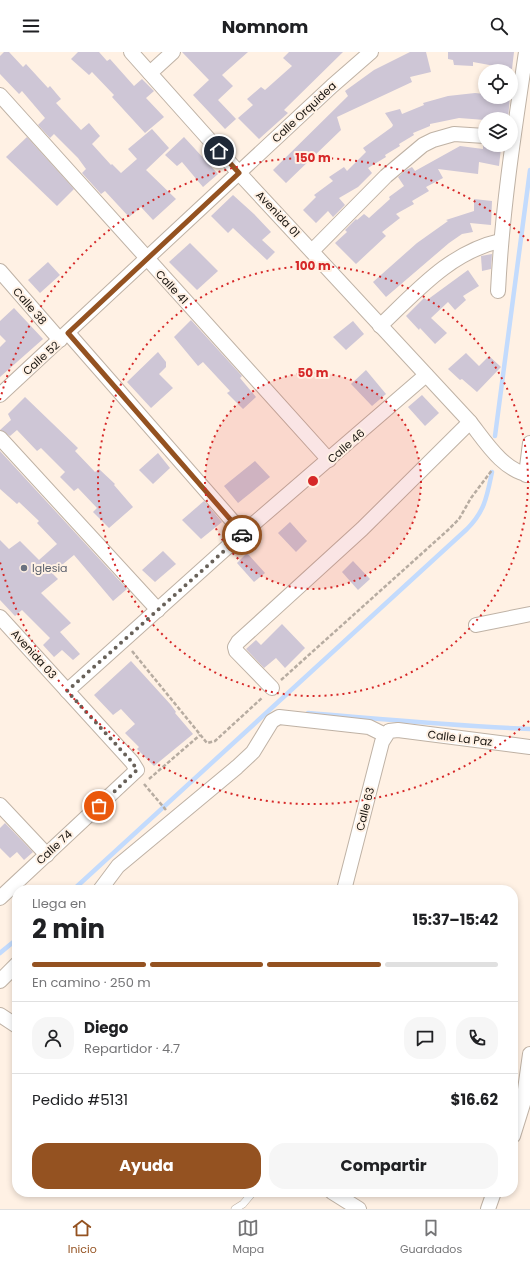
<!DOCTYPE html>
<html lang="es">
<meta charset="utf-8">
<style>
body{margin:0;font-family:Poppins,sans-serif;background:#f6f6f6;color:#202124;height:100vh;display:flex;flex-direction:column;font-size:15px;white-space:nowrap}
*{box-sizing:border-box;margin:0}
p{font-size:13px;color:#757577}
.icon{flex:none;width:22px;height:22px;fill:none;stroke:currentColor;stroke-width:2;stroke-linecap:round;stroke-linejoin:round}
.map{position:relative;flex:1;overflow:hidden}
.panel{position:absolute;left:12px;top:833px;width:506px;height:312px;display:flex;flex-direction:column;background:#fff;border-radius:16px;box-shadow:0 2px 6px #0003}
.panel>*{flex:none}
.tools{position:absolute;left:478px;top:12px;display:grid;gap:8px}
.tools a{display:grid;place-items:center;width:40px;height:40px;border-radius:50%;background:#fff;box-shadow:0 2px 6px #0003;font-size:20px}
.pin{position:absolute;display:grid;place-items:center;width:34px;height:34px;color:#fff;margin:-17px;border:2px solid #fff;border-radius:50%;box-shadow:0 1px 4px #0007}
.courier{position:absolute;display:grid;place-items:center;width:40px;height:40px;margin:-20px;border:3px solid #945221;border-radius:50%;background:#fff;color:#222;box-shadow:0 1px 5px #0007}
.overview em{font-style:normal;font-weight:700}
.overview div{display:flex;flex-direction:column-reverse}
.overview{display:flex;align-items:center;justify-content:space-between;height:68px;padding:0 20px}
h1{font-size:26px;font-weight:700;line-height:30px}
.bar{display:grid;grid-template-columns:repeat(4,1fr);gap:6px 4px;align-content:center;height:48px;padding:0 20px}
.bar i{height:5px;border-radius:3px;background:#e0e0e0}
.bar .on{background:#945221}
.bar p{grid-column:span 4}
.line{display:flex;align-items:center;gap:10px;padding:0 20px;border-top:1px solid #e0e0e0}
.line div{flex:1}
.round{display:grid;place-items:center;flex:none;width:42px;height:42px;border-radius:16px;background:#f6f6f6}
.cta{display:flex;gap:8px;margin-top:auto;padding:8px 20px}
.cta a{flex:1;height:46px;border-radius:16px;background:#945221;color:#fff;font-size:16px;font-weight:700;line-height:46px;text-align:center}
.cta a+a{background:#f6f6f6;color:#202124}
header{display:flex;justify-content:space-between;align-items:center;height:52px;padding:0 20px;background:#fff;font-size:18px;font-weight:700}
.tab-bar{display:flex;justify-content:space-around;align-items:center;height:56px;border-top:1px solid #e0e0e0;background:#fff;font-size:11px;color:#757577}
.tab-bar a{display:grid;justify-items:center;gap:2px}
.tab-bar .on{color:#945221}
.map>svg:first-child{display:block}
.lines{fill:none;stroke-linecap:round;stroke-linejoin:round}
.stream{stroke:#c3dbfd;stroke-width:4.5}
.building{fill:#cec6d6}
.lane-casing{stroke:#bfb2a5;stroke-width:8}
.street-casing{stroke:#bfb2a5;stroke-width:16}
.path{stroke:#b7aca1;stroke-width:2.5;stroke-dasharray:4 2;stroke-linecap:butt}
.lane{stroke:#fff;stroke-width:7}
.street{stroke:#fff;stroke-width:14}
.done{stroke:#686159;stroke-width:4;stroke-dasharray:0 7.2}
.route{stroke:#945221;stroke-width:5}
.ring{fill:none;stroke:#d62828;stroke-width:2;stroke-dasharray:2 4}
.worship-dot{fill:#6b7280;stroke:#fff1e4;stroke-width:1.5}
.labels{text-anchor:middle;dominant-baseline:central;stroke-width:4;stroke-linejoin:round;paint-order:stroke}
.street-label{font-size:11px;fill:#17130e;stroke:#fff1e4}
.worship-label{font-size:11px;fill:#5b616d;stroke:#fff1e4;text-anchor:start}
.centre{fill:#d62828;stroke:#fff1e4;stroke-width:2}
.ring-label{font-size:12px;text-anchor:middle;font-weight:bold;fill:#d62828;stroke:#fff1e4;stroke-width:4;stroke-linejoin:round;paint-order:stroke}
</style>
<header><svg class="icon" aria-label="menu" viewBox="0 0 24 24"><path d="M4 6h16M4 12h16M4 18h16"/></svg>Nomnom<svg class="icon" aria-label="search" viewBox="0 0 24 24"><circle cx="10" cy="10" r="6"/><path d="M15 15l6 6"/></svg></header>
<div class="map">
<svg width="530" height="1157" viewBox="0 0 530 1157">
<rect width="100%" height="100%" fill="#fff1e4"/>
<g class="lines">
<!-- stream -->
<g class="stream">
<path d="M495 384 530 118"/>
<path d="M308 661C382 667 456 674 530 677"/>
<path d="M73 838 467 477C485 459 487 444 492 420"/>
<path d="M0 901 17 887"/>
</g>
</g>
<!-- building -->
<g class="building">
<path d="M4 0H9L23 15 26 12 48 36 50 34 61 47 56 51 81 78 89 71 100 84 92 92 111 113 112 112 121 121 137 107 128 97 152 77 169 96 146 118 176 147 153 168 141 155 129 165 105 139 101 142 82 121 86 117 78 106 54 82 50 86 38 73 45 66 22 39 19 42 0 22V4Z"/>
<path d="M78 0H99L107 9 110 7 134 34 142 27 154 39 146 46 164 65 145 81 112 45 114 43 92 20 89 23 71 7Z"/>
<path d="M182 0H248L222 23 233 34 218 48 236 67 225 77 193 43 209 28Z"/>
<path d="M289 0H343L284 58 288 61 259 87 238 66 253 53 247 47 261 35 265 38 292 14 283 6Z"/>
<path d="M410 0H426L431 20 410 25 412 30 337 65 341 78 286 131 273 118 348 44 345 39 374 18Z"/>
<path d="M448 0H514L512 17 473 10V14L454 13 453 8 448 7Z"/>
<path d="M475 41 485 42V45H510L508 66 489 65 488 67 485 68 459 66 430 72V74L413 81 414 83 399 92 400 94 385 103 386 105 368 116 372 121 358 135 339 146 345 153 333 165 328 159 316 171 303 158 316 145 314 143 333 129 329 125 344 115 347 119 366 100 363 96 392 75 393 73 385 61 400 57 402 62 424 53 423 51 448 44Z"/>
<path d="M27 85 74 137 57 154 6 105Z"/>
<path d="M184 85 218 122 203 135 182 110 177 114 165 103Z"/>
<path d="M483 93 501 96 499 114 479 110 478 122 438 117 443 126 426 135 429 139 412 149 414 152 396 162 400 166 382 180 386 184 356 212 335 191 347 180 345 178 356 167 357 168 364 162 369 166 390 147 389 145 404 134 398 125 406 118 412 115 415 119 460 94 483 97Z"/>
<path d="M233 143 254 162 271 180 262 188 275 200 267 208 233 176 228 181 211 164Z"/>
<path d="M474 147 492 149 491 173 470 171 473 180 462 182 449 191 386 245 373 230 417 191 448 169 446 168 474 159Z"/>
<path d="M190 191 218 219 197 238 169 210Z"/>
<path d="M492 202 491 217 482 219 481 204Z"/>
<path d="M48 210 60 223 40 241 28 228Z"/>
<path d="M468 218 479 234 463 244 466 248 455 258 448 250 431 266 447 281 435 292 420 276 419 278 406 264 424 246 427 248Z"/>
<path d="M14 256 43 287 0 325V295L6 289 0 283V269Z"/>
<path d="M191 268 242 324 240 326 256 345 243 357 227 341 230 339 203 310 198 314 174 285Z"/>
<path d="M353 269 364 282 346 298 333 285Z"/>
<path d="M158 300 166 310V315L159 322 173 336 151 356 127 330Z"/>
<path d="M466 301 479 314 489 304 501 315 477 340 462 327 460 328 448 317Z"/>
<path d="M366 318 386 342 372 354 351 332Z"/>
<path d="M422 343 439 361 425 374 408 355Z"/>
<path d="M25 345 78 396 75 399 95 420 99 417 115 432 114 433 133 455 109 476 93 460 97 456 78 436 74 439 60 425 65 420 41 396 37 399 17 378 10 384 0 378 11 368 8 362Z"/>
<path d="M0 399 127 537 113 549 74 503 52 521 58 527 41 541 71 571 60 580 80 602 73 608 62 598 54 605 43 593 50 586 22 558 15 564 0 548V488L9 497 20 489 39 508 57 492 37 471 39 469 19 450 17 452 0 437Z"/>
<path d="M158 401 170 416 153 432 139 418Z"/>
<path d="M255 409 270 425 238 451 224 434Z"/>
<path d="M204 449 222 470 201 487 182 468Z"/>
<path d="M290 470 307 489 296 500 278 481Z"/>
<path d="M163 499 176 512 155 530 142 518Z"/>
<path d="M247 501 265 521 254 530 237 511Z"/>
<path d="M353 509 370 527 358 538 342 520Z"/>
<path d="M282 572 305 596 285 616 276 606 264 616 246 597 256 588 261 593Z"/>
<path d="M131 609 171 653 176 660 175 661 193 682 154 714 137 697 139 695 125 681 135 672 121 657 113 663 94 643Z"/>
<path d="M5 771 33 800 24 808 17 800 10 806 0 796V776Z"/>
</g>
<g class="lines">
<!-- lane casing -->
<g class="lane-casing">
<path id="lane" d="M235 1157 243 1152 253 1140"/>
</g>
<!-- street casing -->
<g class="street-casing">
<g id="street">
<path d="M131 0 239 121 470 370C485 389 503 419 530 423"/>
<path d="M150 21 173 0"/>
<path d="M0 43 329 408"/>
<path d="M312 199 386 124 423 93 433 88 454 82 485 84"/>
<path d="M0 219 60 288"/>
<path d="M498 239C502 158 514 80 526 0"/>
<path d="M380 274C416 240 450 200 500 189"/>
<path d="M68 281 243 481"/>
<path d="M0 343 332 34 371 0"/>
<path d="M0 386 158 558"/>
<path d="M526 423 530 391"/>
<path d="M0 565 132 710 137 718 0 846"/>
<path d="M476 573 530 562"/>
<path d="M272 636 236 599 235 595 238 590 362 477 470 370"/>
<path d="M67 639 243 481 426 323"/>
<path d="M0 753 47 803"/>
<path d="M100 838 118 814 237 715 253 700 272 669 279 665 369 675 385 683"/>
<path d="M344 838 382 690 389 679 398 678 530 695"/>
<path d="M0 929 17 912"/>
<path d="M0 963 17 974"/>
<path d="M513 1084 523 1052 530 1002"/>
<path d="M332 1140 359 1157"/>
<path d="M488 1157 494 1140"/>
</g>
</g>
<!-- path -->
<g class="path">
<path d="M132 599 207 691 215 689 263 645"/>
<path d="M281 628 448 478 459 467 471 446 492 418"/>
<path d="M149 727 200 683"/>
<path d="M144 732 166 758"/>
</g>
<!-- lane -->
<use href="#lane" class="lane"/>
<!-- street -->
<use href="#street" class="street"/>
</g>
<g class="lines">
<!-- done -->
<path class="done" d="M99 754 137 718 132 710 67 639 242 483"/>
<!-- route -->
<path class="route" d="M219 99 239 121 68 281 243 482 242 483"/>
</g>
<!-- distance rings -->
<circle cx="313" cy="429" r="108" fill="#d62828" fill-opacity=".12"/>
<g class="ring">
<circle cx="313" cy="429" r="108"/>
<circle cx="313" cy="429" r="215"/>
<path d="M529 669A323 323 0 0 1 0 510M0 348A323 323 0 0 1 529 189"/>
</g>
<!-- markers -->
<circle class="worship-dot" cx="24" cy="516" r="4"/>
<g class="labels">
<!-- street labels -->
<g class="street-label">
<text transform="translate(304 60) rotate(-43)">Calle Orquidea</text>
<text transform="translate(278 162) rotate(47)">Avenida 01</text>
<text transform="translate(172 235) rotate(47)">Calle 41</text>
<text transform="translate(30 254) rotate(49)">Calle 38</text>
<text transform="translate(41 306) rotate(-42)">Calle 52</text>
<text transform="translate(346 394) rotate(-41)">Calle 46</text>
<text transform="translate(34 602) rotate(48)">Avenida 03</text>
<text transform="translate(460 686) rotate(7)">Calle La Paz</text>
<text transform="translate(365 757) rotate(-76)">Calle 63</text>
<text transform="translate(54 795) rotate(-43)">Calle 74</text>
</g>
<!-- worship labels -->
<g class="worship-label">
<text x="32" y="516">Iglesia</text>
</g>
</g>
<circle cx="313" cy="429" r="6" class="centre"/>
<g class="ring-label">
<text x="313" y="110">150 m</text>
<text x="313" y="218">100 m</text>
<text x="313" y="325">50 m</text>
</g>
</svg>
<div class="tools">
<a><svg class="icon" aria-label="locate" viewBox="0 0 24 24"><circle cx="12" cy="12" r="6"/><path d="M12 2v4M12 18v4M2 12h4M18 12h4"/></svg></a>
<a><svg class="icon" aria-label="layers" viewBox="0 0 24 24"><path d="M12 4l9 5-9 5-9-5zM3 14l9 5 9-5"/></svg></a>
</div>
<div class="pin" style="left:99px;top:754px;background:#ea580c"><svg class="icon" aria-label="bag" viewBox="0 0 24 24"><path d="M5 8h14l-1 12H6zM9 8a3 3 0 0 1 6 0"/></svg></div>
<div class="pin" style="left:219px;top:99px;background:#1f2937"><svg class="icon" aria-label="home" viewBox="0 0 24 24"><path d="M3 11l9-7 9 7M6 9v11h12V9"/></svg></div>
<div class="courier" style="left:242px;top:483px"><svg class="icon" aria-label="car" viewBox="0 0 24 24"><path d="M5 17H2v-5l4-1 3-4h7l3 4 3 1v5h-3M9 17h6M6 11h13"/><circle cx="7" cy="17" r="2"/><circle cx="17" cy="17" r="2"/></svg></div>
<section class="panel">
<div class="overview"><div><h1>2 min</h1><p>Llega en</p></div><em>15:37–15:42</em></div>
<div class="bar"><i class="on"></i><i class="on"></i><i class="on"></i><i></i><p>En camino · 250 m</p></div>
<div class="line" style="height:72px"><a class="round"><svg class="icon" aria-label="person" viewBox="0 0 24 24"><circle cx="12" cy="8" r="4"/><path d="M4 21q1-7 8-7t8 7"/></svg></a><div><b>Diego</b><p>Repartidor · 4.7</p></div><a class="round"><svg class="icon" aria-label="chat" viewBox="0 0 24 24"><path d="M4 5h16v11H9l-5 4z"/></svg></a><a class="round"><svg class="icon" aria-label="phone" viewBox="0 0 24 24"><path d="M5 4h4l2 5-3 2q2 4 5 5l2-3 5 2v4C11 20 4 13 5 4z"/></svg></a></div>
<div class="line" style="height:52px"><div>Pedido #5131</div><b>$16.62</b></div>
<div class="cta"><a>Ayuda</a><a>Compartir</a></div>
</section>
</div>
<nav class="tab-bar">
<a class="on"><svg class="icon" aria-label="home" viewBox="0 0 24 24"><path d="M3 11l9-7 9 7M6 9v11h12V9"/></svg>Inicio</a>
<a><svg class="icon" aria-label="map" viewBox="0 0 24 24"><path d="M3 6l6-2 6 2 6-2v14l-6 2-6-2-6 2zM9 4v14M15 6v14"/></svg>Mapa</a>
<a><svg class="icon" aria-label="saved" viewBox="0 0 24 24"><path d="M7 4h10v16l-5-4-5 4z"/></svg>Guardados</a>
</nav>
